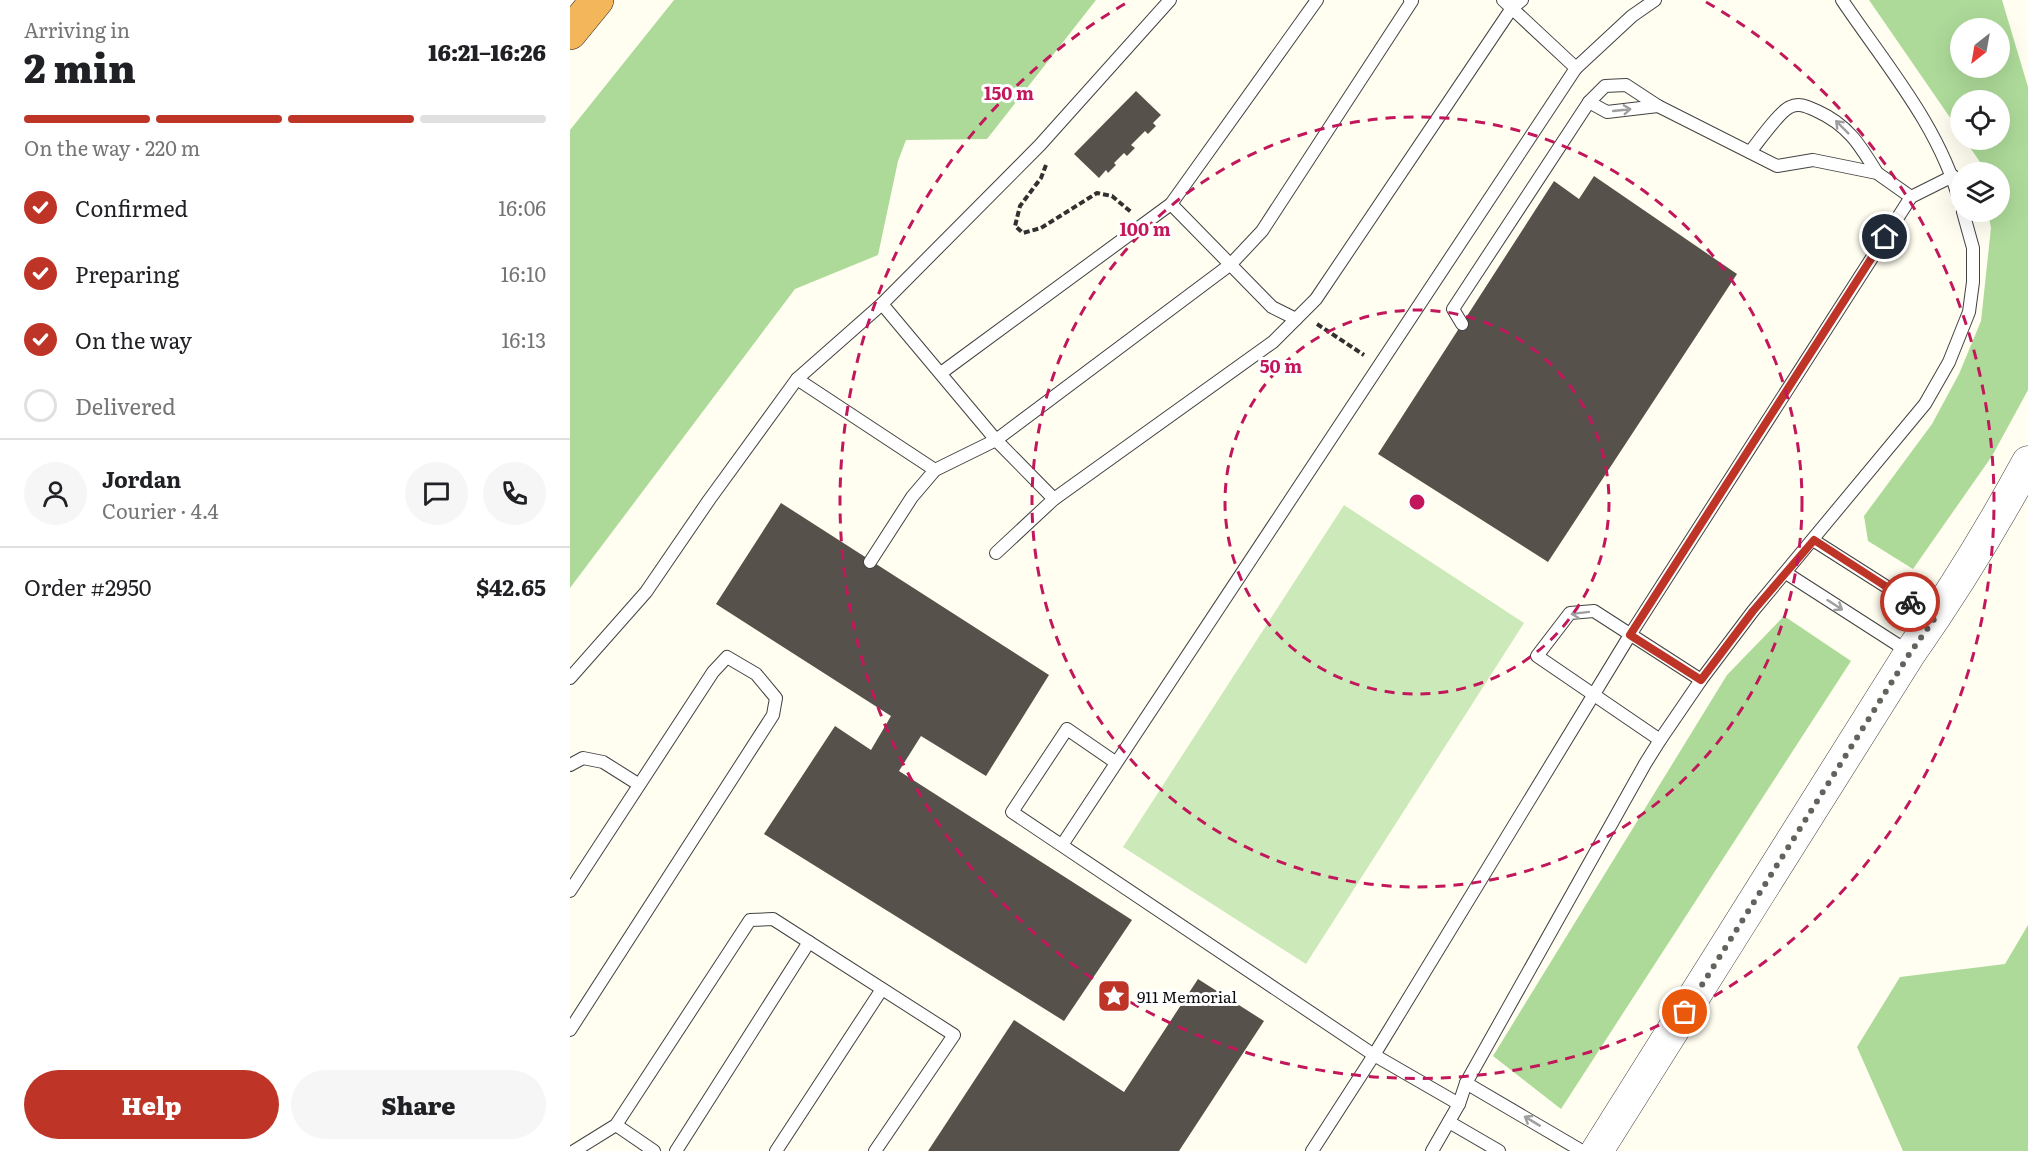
<!DOCTYPE html>
<meta charset="utf-8">
<style>
body{margin:0;font-family:Literata,serif;background:#f6f6f6;color:#202124;height:100vh;display:flex;flex-direction:column;font-size:22px;white-space:nowrap}
*{box-sizing:border-box;margin:0}
p{font-size:20px;color:#757577}
.icon{flex:none;width:33px;height:33px;fill:none;stroke:currentColor;stroke-width:2;stroke-linecap:round;stroke-linejoin:round}
.map{position:relative;flex:1;overflow:hidden}
.details{display:flex;flex-direction:column;background:#fff;width:570px}
.details>*{flex:none}
.needle{width:39px;rotate:211deg}
.buttons{position:absolute;left:1380px;top:18px;display:grid;gap:12px}
.buttons a{display:grid;place-items:center;width:60px;height:60px;border-radius:50%;background:#fff;box-shadow:0 6px 24px #0002;font-size:30px}
.pin{position:absolute;display:grid;place-items:center;width:51px;height:51px;color:#fff;margin:-26px;border:3px solid #fff;border-radius:50%;box-shadow:0 2px 6px #0007}
.courier{position:absolute;display:grid;place-items:center;width:60px;height:60px;margin:-30px;border:4px solid #be3527;border-radius:50%;background:#fff;color:#222;box-shadow:0 2px 8px #0007}
.head em{font-style:normal;font-weight:800}
.head div{display:flex;flex-direction:column-reverse}
.head{display:flex;align-items:center;justify-content:space-between;height:102px;padding:0 24px}
h1{font-size:39px;font-weight:800;line-height:45px}
.bar{display:grid;grid-template-columns:repeat(4,1fr);gap:9px 6px;align-content:center;height:72px;padding:0 24px}
.bar i{height:8px;border-radius:4px;background:#e0e0e0}
.bar .active{background:#be3527}
.bar p{grid-column:span 4}
.line{display:flex;align-items:center;gap:15px;padding:0 24px;border-top:2px solid #e0e0e0}
.line div{flex:1}
.round{display:grid;place-items:center;flex:none;width:63px;height:63px;border-radius:32px;background:#f6f6f6}
ol{padding:0 24px;list-style:none}
li{display:flex;align-items:center;gap:18px;height:66px}
li p{margin-inline-start:auto}
li .icon{padding:6px;border-radius:50%;background:#be3527;color:#fff;stroke-width:4}
li:last-child{color:#757577}
li i{width:33px;height:33px;border:3px solid #e0e0e0;border-radius:50%}
.action{display:flex;gap:12px;margin-top:auto;padding:12px 24px}
.action a{flex:1;height:69px;border-radius:36px;background:#be3527;color:#fff;font-size:24px;font-weight:800;line-height:69px;text-align:center}
.action a+a{background:#f6f6f6;color:#202124}
main{display:flex;flex:1;min-height:0}
.map>svg:first-child{display:block}
.green{fill:#cce9ba}
.forest{fill:#adda99;fill-rule:evenodd}
.building{fill:#57514b}
.lines{fill:none;stroke-linecap:round;stroke-linejoin:round}
.service-casing{stroke:#424242;stroke-width:14}
.tertiary-casing{stroke:#424242;stroke-width:33}
.motorway-casing{stroke:#202020;stroke-width:34}
.path{stroke:#313131;stroke-width:4;stroke-dasharray:6 3;stroke-linecap:butt}
.service{stroke:#fff;stroke-width:12}
.tertiary{stroke:#fff;stroke-width:32}
.motorway{stroke:#f3b65a;stroke-width:33}
.oneway{stroke:#9f9f9f}
.done{stroke:#63635e;stroke-width:6;stroke-dasharray:0 10.8}
.route{stroke:#be3527;stroke-width:8}
.ring{fill:none;stroke:#c2185b;stroke-width:3;stroke-dasharray:10 8}
.labels{text-anchor:middle;dominant-baseline:central;stroke-width:6;stroke-linejoin:round;paint-order:stroke}
.poi-label{font-size:16px;fill:#0f0f0f;stroke:#fff;text-anchor:start}
.centre{fill:#c2185b;stroke:#fff;stroke-width:3}
.ring-label{font-size:18px;text-anchor:middle;font-weight:bold;fill:#c2185b;stroke:#fff;stroke-width:6;stroke-linejoin:round;paint-order:stroke}
</style>
<main>
<section class="details">
<div class="head"><div><h1>2 min</h1><p>Arriving in</p></div><em>16:21–16:26</em></div>
<div class="bar"><i class="active"></i><i class="active"></i><i class="active"></i><i></i><p>On the way · 220 m</p></div>
<ol>
<li><svg class="icon" aria-label="check" viewBox="0 0 24 24"><path d="M5 12l5 5 9-10"/></svg>Confirmed<p>16:06</p></li>
<li><svg class="icon" aria-label="check" viewBox="0 0 24 24"><path d="M5 12l5 5 9-10"/></svg>Preparing<p>16:10</p></li>
<li><svg class="icon" aria-label="check" viewBox="0 0 24 24"><path d="M5 12l5 5 9-10"/></svg>On the way<p>16:13</p></li>
<li><i></i>Delivered</li>
</ol>
<div class="line" style="height:108px"><a class="round"><svg class="icon" aria-label="person" viewBox="0 0 24 24"><circle cx="12" cy="8" r="4"/><path d="M4 21q1-7 8-7t8 7"/></svg></a><div><b>Jordan</b><p>Courier · 4.4</p></div><a class="round"><svg class="icon" aria-label="chat" viewBox="0 0 24 24"><path d="M4 5h16v11H9l-5 4z"/></svg></a><a class="round"><svg class="icon" aria-label="phone" viewBox="0 0 24 24"><path d="M5 4h4l2 5-3 2q2 4 5 5l2-3 5 2v4C11 20 4 13 5 4z"/></svg></a></div>
<div class="line" style="height:78px"><div>Order #2950</div><b>$42.65</b></div>
<div class="action"><a>Help</a><a>Share</a></div>
</section>
<div class="map">
<svg width="1458" height="1151" viewBox="0 0 1458 1151">
<rect width="100%" height="100%" fill="#fffef0"/>
<!-- green -->
<path class="green" d="M774 505 954 623 736 964 553 847Z"/>
<!-- forest -->
<g class="forest">
<path d="M104 0H526L417 139 336 140 328 161 308 255 225 289 0 588V130Z"/>
<path d="M1299 0H1432L1458 87V390L1422 456 1343 569 1298 541 1294 516 1362 424 1389 374 1411 321 1421 228 1418 212H1430V172H1412L1410 162 1395 140H1430V100H1390V132ZM1430 28V68H1390V28Z"/>
<path d="M1214 616 1281 661 991 1109 923 1056 1157 675Z"/>
<path d="M1458 925V1151H1333L1287 1047 1330 977 1435 964Z"/>
</g>
<!-- building -->
<g class="building">
<path d="M566 91 591 115 583 123 586 126 578 134 575 131 561 145 565 148 557 156 554 153 544 163 546 165 538 173 536 170 529 178 504 154Z"/>
<path d="M1024 176 1167 274 978 562 808 454 984 181 1009 199Z"/>
<path d="M211 503 479 675 416 776 351 736 329 771 562 920 494 1021 194 834 265 726 301 750 321 716 146 604Z"/>
<path d="M628 979 694 1021 609 1151H358L444 1020 554 1092Z"/>
</g>
<g class="lines">
<!-- service casing -->
<g class="service-casing">
<g id="service">
<path d="M1272 0C1315 64 1370 127 1390 203"/>
<path d="M1006 68 1062 16 1085 0"/>
<path d="M1019 102 1037 112 1088 106"/>
<path d="M1180 152C1188 142 1210 111 1220 107 1229 102 1238 107 1247 111 1278 125 1290 145 1307 173"/>
<path d="M601 204 702 307 726 319"/>
<path d="M312 304 426 440 484 499"/>
<path d="M892 324 883 309 1019 102 1035 86 1056 85 1088 106 1207 166 1243 160 1307 173 1341 197"/>
<path d="M371 373 601 204 747 0"/>
<path d="M227 379 365 470"/>
<path d="M1243 540 1364 617"/>
<path d="M426 553 484 499 703 342 746 299 942 8 952 0"/>
<path d="M300 562 342 497 365 470 426 440 661 264 692 231 842 1 840 0"/>
<path d="M1216 573 1339 652"/>
<path d="M0 678 76 592 139 500 227 379 312 304 470 145 600 0"/>
<path d="M1090 740 967 656 1000 613 1024 611 1131 680"/>
<path d="M545 762 497 729 442 812 804 1055 889 1104"/>
<path d="M0 765 13 758 33 762 68 784"/>
<path d="M492 845 1006 68 933 0"/>
<path d="M0 891 143 672 157 657 186 674 206 698 203 715 0 1030"/>
<path d="M896 1083 1012 1151"/>
<path d="M879 1122 929 1151"/>
<path d="M46 1125 84 1151"/>
<path d="M4 1151 46 1125 180 920 203 919 384 1035 305 1151"/>
<path d="M106 1151 239 942"/>
<path d="M206 1151 312 989"/>
<path d="M742 1151 804 1055 1060 635 1341 197 1383 176"/>
<path d="M862 1151 889 1104 896 1083 1075 764 1090 740 1131 680 1183 611 1355 404 1379 362 1399 312 1403 282V248L1393 212"/>
</g>
</g>
<!-- tertiary casing -->
<g class="tertiary-casing">
<path id="tertiary" d="M1027 1151 1340 653C1383 592 1422 528 1458 462"/>
</g>
<!-- motorway casing -->
<g class="motorway-casing">
<path id="motorway" d="M0 33 27 0"/>
</g>
<!-- path -->
<g class="path">
<path d="M476 165 471 178 450 206 445 226 453 233 471 228 527 193 542 196 561 212"/>
<path d="M747 324 794 355"/>
</g>
<!-- service -->
<use href="#service" class="service"/>
<!-- tertiary -->
<use href="#tertiary" class="tertiary"/>
<!-- motorway -->
<use href="#motorway" class="motorway"/>
</g>
<!-- one-way arrows -->
<defs><path id="oneway-shaft" d="M-6 0H5M1.5-3L5.5 0L1.5 3" fill="none" stroke-width="1.6" stroke-linecap="round" stroke-linejoin="round" transform="scale(1.5)"/></defs>
<g class="oneway">
<use href="#oneway-shaft" transform="translate(1052 110) rotate(-6)"/>
<use href="#oneway-shaft" transform="translate(1272 127) rotate(-135)"/>
<use href="#oneway-shaft" transform="translate(1265 605) rotate(33)"/>
<use href="#oneway-shaft" transform="translate(1010 613) rotate(173)"/>
<use href="#oneway-shaft" transform="translate(962 1121) rotate(-149)"/>
</g>
<g class="lines">
<!-- done -->
<path class="done" d="M1115 1012 1340 653 1365 618 1340 602"/>
<!-- route -->
<path class="route" d="M1315 237 1060 635 1131 680 1183 611 1244 540 1340 602"/>
</g>
<!-- distance rings -->
<g class="ring">
<circle cx="847" cy="502" r="192"/>
<circle cx="847" cy="502" r="385"/>
<path d="M1136 2A577 577 0 1 1 558 2"/>
</g>
<!-- icons -->
<defs>
<g id="sight-square" transform="scale(1.725)"><rect x="-9" y="-9" width="18" height="18" rx="4" fill="#be3527" stroke="#fff"/><path d="M0-6L1.8-2.2L6-1.7L2.9 1.2L3.7 5.4L0 3.3L-3.7 5.4L-2.9 1.2L-6-1.7L-1.8-2.2Z" fill="#fff"/></g>
</defs>
<g fill-rule="evenodd">
<use href="#sight-square" x="544" y="996"/>
</g>
<g class="labels">
<!-- poi labels -->
<g class="poi-label">
<text x="567" y="996">911 Memorial</text>
</g>
</g>
<circle cx="847" cy="502" r="9" class="centre"/>
<g class="ring-label">
<text x="439" y="100">150 m</text>
<text x="575" y="236">100 m</text>
<text x="711" y="373">50 m</text>
</g>
</svg>
<div class="buttons">
<a><svg class="needle" viewBox="-14 -14 28 28"><path d="M0-13l5 13h-10z" fill="#e53935"/><path d="M0 13l5-13h-10z" fill="#757577"/></svg></a>
<a><svg class="icon" aria-label="locate" viewBox="0 0 24 24"><circle cx="12" cy="12" r="6"/><path d="M12 2v4M12 18v4M2 12h4M18 12h4"/></svg></a>
<a><svg class="icon" aria-label="layers" viewBox="0 0 24 24"><path d="M12 4l9 5-9 5-9-5zM3 14l9 5 9-5"/></svg></a>
</div>
<div class="pin" style="left:1115px;top:1012px;background:#ea580c"><svg class="icon" aria-label="bag" viewBox="0 0 24 24"><path d="M5 8h14l-1 12H6zM9 8a3 3 0 0 1 6 0"/></svg></div>
<div class="pin" style="left:1315px;top:237px;background:#1f2937"><svg class="icon" aria-label="home" viewBox="0 0 24 24"><path d="M3 11l9-7 9 7M6 9v11h12V9"/></svg></div>
<div class="courier" style="left:1340px;top:602px"><svg class="icon" aria-label="bike" viewBox="0 0 24 24"><circle cx="6" cy="16" r="4"/><circle cx="18" cy="16" r="4"/><path d="M6 16l4-8h5l3 8M10 8l3 8H6M13 5h3"/></svg></div>
</div>
</main>
